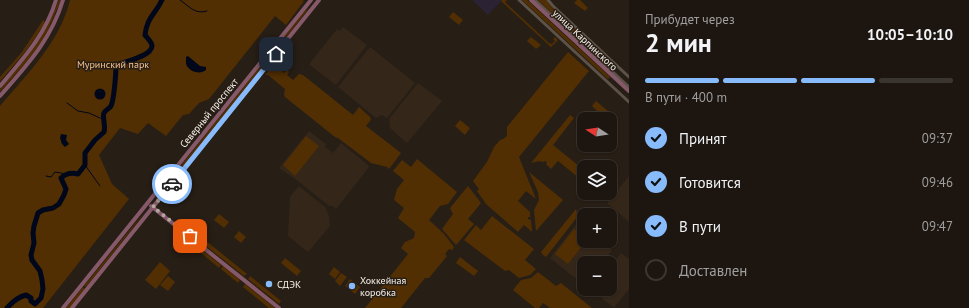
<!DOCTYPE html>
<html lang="ru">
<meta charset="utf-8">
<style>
body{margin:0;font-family:"PT Sans",sans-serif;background:#251f19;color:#f1f3f6;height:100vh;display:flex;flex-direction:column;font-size:15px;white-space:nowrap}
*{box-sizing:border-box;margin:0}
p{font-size:13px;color:#a09f9f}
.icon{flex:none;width:22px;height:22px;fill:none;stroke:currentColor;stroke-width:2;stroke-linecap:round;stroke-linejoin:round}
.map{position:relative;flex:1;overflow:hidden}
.side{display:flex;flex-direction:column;background:#1d1610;width:340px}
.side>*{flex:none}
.needle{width:26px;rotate:282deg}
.controls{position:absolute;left:577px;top:112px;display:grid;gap:8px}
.controls a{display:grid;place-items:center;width:40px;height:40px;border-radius:8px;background:#1d1610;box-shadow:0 1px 3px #0004,0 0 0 1px #3b3530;font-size:20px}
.pin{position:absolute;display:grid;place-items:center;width:34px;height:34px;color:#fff;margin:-17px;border-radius:8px;box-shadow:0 2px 6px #0006}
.courier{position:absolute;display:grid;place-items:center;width:40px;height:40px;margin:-20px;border:3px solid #87bbfc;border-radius:50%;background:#fff;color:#222;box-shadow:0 1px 5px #0007}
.headline em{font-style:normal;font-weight:700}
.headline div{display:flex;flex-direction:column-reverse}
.headline{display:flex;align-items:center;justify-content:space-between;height:68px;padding:0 16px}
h1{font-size:26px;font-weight:700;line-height:30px}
.bar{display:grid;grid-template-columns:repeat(4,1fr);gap:6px 4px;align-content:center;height:48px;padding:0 16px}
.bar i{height:5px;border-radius:3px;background:#3b3530}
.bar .on{background:#87bbfc}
.bar p{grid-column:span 4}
ol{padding:0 16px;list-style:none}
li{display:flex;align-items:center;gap:12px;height:44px}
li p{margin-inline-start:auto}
li .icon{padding:4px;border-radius:50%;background:#87bbfc;color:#111;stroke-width:4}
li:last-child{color:#a09f9f}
li i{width:22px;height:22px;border:2px solid #3b3530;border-radius:50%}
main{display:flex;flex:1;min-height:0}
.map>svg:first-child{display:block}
.commercial{fill:#2b2333}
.built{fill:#342619}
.green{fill:#522f03}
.water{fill:#00071a}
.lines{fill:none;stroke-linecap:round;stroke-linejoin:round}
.stream{stroke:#00071a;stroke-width:1}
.river{stroke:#00071a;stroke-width:5}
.street{stroke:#5c5248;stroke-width:3}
.secondary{stroke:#855969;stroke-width:4}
.done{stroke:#b0a8a1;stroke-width:4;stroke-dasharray:0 7.2}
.route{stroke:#87bbfc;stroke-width:5}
.poi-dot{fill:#87bbfc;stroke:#271e15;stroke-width:1.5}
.labels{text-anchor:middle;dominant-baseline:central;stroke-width:3;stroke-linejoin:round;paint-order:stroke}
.street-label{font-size:10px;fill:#f9f3ed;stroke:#271e15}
.park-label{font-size:10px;fill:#f7c28e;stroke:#271e15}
.poi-label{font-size:10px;fill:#f9f3ed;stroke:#271e15;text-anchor:start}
</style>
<main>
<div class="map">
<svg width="629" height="308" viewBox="0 0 629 308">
<rect width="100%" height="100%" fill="#271e15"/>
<!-- commercial -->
<path class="commercial" d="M472 0H502L488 15Z"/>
<!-- built -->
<g class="built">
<path d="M343 27 367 45 336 85 310 65V63L337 29 340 31Z"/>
<path d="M370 47 415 83 387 118 382 115 376 118 338 87Z"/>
<path d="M418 83 442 101 407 143 390 128 389 119Z"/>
<path d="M309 131 326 144 325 147 333 153 341 143 368 165 369 167 336 209 333 206H329L298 181 279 168Z"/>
<path d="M629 176V222L607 203Z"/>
<path d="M299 186 325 207 329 216 330 226 308 252 288 236 290 197Z"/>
<path d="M578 222 584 228V241H600L612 250 602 263H584V285L550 258Z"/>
<path d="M621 253 629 259V289L614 308 597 294 596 289H610V267Z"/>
</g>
<!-- green -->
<g class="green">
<path d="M59 0H61C55 13 50 27 43 39 31 58 15 75 0 92V89C25 60 45 37 59 0Z"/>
<path d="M70 0H302L304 1 286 25 275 16 209 99 199 103 189 114 183 115 166 136 148 123 138 134 120 128 99 155 112 184 129 199 43 308H0V106C27 74 60 42 70 0Z"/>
<path d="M502 0H507L505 2 507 4 549 43 552 44 555 41 553 39 555 37 558 40 551 47 501 1Z"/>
<path d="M522 0H527L610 77 608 79Z"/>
<path d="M538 0H546L552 8 605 58 603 61Z"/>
<path d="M577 0H580L588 8 585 11 574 3Z"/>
<path d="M310 7 157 199 155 198 303 13Z"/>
<path d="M453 12 463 20 459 25 449 17Z"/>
<path d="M43 20 45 22C33 44 17 62 0 81V77L22 52Z"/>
<path d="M531 37 541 45 536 49 527 41Z"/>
<path d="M568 52 589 71 519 157 536 199 526 191 518 201 530 212V217H528V219L531 220 532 232 524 225 518 232 486 204 477 191 479 189 473 181 487 162 494 147 500 140 503 139 507 136V127Z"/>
<path d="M278 59 280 60 275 66 284 73 287 70 289 72 287 75 293 80 299 74 303 75 353 115 359 107 371 118 370 121 366 126 401 153 389 169 387 167 371 163 338 138 335 137 285 97 284 95 285 89 268 75H265Z"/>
<path d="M261 76V77L209 141Z"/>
<path d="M596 101 608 111 603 117 592 106Z"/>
<path d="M570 115 574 118 553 145 584 170V182L558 161 551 169 546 164 547 162 545 161 543 162 539 161 531 163Z"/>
<path d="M460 120 470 128 465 135 455 126Z"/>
<path d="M306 136 319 146 295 176 283 165Z"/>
<path d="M417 159 457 192 448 204 440 206 429 220 444 234 454 247 452 250 449 249 445 254 447 256 429 278H425L401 308H365L408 254 401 248 405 242 414 238 415 232 398 218 404 208 394 200 397 189 404 180 393 171 402 160 411 167Z"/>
<path d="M529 172 563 200 536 231 534 210 539 200 538 192Z"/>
<path d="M468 186 481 203 468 219 474 224 456 245 442 229 453 214 450 208Z"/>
<path d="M576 209 578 216 546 257 543 255 541 252Z"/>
<path d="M147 210 86 287 84 286 132 227Z"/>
<path d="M219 214 229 222 224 228 214 220Z"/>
<path d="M492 216 534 249 525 260 536 269 530 275 519 278 509 270 505 271 464 240 476 225 481 230Z"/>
<path d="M574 229 584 237V241H586L568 264 555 254Z"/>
<path d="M239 231 246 237 241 243 234 237Z"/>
<path d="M195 232 247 274 244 276 192 235Z"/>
<path d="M196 245 221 265 219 268 194 247Z"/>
<path d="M460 257 478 271 474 276 456 263Z"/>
<path d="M285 258 301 271 297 276 281 263Z"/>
<path d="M160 262 170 271 156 289 145 280Z"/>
<path d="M223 266 240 280 238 283 221 269Z"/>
<path d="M334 267 340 272 335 279 329 274Z"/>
<path d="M538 272 556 286 561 283 592 308H550L543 303 539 308H535L513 290 521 280 531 278Z"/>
<path d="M341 273 347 277 340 286 335 281Z"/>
<path d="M168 276 175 282 168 291 160 285Z"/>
<path d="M250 276 281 301 279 304 248 279Z"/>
<path d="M350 279 360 287 355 294 345 286Z"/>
<path d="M245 284 275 308H269L243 287Z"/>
<path d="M83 287 85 289 70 308H66Z"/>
</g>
<!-- water -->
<g class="water">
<path d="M188 56 200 66 206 67V70C200 75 189 72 186 64 186 64 186 58 186 57Z"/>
<circle cx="100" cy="94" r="5.5"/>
<path d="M61 134 67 135 66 140 69 144 65 147 62 144 60 138Z"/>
</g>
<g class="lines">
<!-- stream -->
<g class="stream">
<path d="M180 0C189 6 195 15 207 11"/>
<path d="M67 103 78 111 89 113 100 118"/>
<path d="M101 118H103"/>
<path d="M85 165 100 186"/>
<path d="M46 176 51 177 55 172 66 174"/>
</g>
<!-- river -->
<path class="river" d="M7 308C13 301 18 297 26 295L31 298V301L35 304 41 298 43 289 42 280 40 271 32 260 31 255 34 243 33 233 34 226 38 213 43 210 53 208 59 204 64 195 66 189 61 178C66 173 71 172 78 174L85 165V153L95 140 104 132C106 125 102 118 104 113 105 110 109 109 111 106 114 100 116 73 116 65 124 62 152 56 152 46 152 42 147 38 145 35 147 17 155 15 162 0"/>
<!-- street -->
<g class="street">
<path d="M519 0 629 102"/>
<path d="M535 0 629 87"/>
<path d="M548 0 553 6 629 77"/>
</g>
<!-- secondary -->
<g class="secondary">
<path d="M531 0 629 91"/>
<path d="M0 86C23 59 46 34 56 0"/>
<path d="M0 96C27 65 51 40 63 0"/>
<path d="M151 206 279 308"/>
<path d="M63 308 311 0"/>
<path d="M72 308 319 0"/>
</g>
</g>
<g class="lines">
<!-- done -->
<path class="done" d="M172 184 153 207 190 236"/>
<!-- route -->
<path class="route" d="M172 184 276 54"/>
</g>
<!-- markers -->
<g class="poi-dot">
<circle cx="269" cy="284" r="4"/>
<circle cx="352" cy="286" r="4"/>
</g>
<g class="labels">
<!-- street labels -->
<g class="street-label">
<text transform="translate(585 40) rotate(43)">улица Карпинского</text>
<text transform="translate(209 113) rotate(-51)">Северный проспект</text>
</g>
<!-- park labels -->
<g class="park-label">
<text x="113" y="64">Муринский парк</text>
</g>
<!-- poi labels -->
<g class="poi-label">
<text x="360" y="280">Хоккейная<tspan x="360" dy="12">коробка</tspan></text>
<text x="277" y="284">СДЭК</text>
</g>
</g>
</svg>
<div class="controls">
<a><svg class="needle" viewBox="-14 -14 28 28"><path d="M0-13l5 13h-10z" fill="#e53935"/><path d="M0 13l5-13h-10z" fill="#a09f9f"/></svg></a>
<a><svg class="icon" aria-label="layers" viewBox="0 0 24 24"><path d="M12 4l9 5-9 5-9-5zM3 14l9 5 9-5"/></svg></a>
<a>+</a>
<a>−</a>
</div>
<div class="pin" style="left:190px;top:236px;background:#ea580c"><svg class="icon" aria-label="bag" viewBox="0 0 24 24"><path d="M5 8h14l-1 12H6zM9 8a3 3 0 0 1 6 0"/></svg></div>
<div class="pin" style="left:276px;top:54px;background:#1f2937"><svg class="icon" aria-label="home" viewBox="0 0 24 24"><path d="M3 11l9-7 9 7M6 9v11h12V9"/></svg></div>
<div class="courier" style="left:172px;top:184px"><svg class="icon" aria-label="car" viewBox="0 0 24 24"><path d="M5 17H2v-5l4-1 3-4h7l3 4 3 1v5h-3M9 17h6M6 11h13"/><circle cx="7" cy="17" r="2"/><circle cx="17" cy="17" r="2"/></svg></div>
</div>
<section class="side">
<div class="headline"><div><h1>2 мин</h1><p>Прибудет через</p></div><em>10:05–10:10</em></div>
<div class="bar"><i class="on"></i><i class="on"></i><i class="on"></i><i></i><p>В пути · 400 m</p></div>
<ol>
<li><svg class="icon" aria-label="check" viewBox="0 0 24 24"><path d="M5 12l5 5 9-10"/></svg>Принят<p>09:37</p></li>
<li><svg class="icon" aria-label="check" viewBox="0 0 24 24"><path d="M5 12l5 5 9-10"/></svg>Готовится<p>09:46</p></li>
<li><svg class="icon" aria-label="check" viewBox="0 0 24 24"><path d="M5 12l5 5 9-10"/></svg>В пути<p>09:47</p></li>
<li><i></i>Доставлен</li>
</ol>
</section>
</main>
